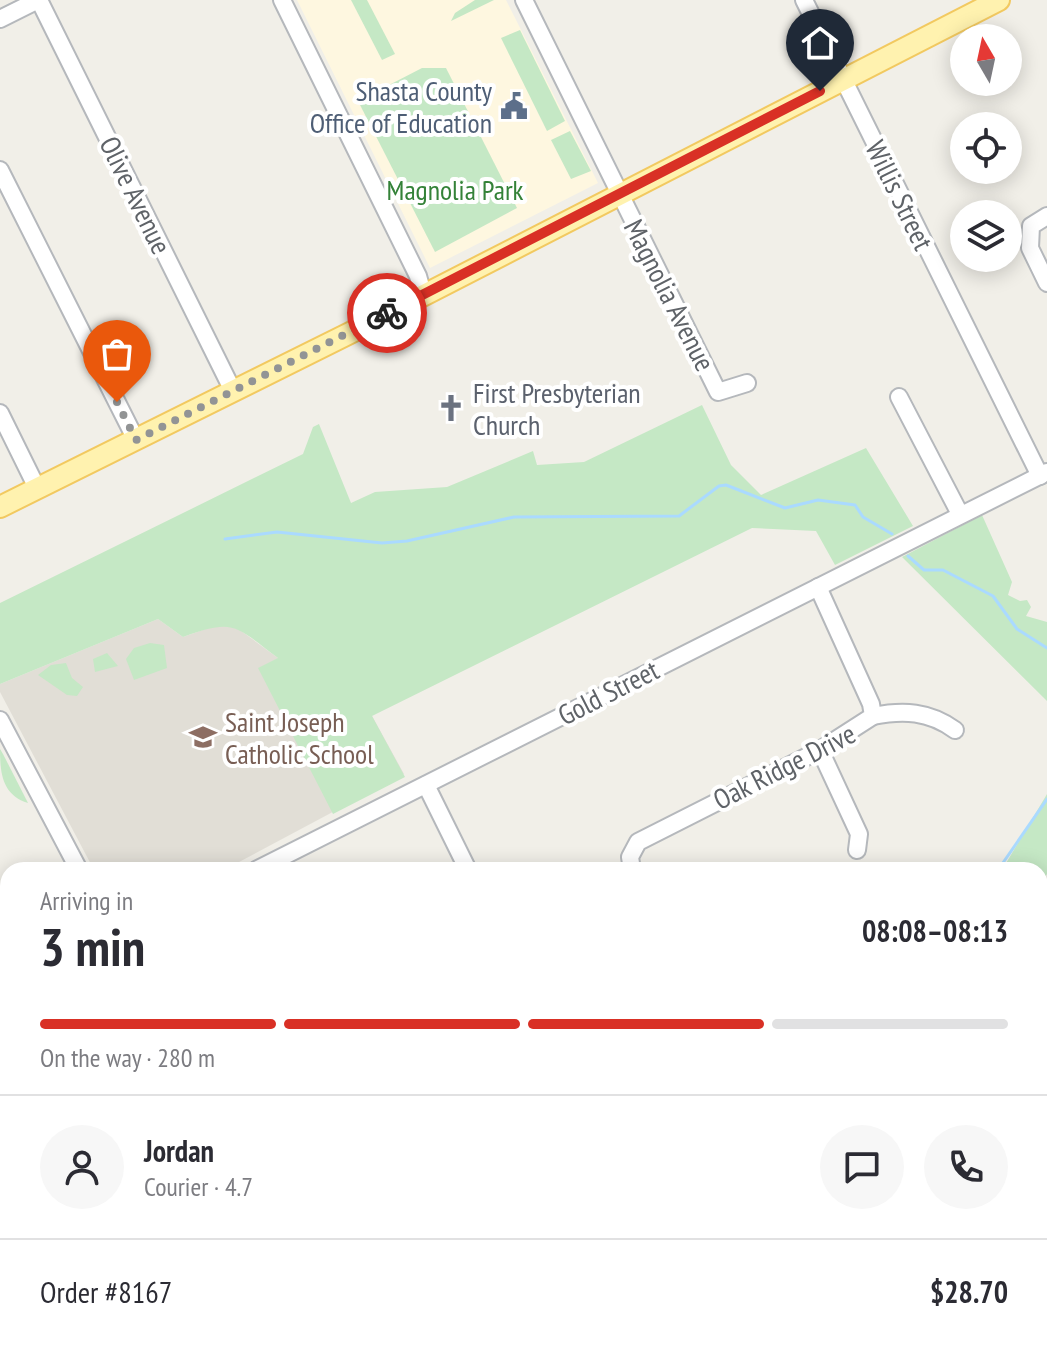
<!DOCTYPE html>
<meta charset="utf-8">
<style>
body{margin:0;font-family:"PT Sans Narrow",sans-serif;background:#f7f7f7;color:#2b2b33;height:100vh;display:flex;flex-direction:column;font-size:30px;white-space:nowrap}
*{box-sizing:border-box;margin:0}
p{font-size:26px;color:#7c7c81}
.icon{flex:none;width:44px;height:44px;fill:none;stroke:currentColor;stroke-width:2;stroke-linecap:round;stroke-linejoin:round}
.map{position:relative;flex:1;overflow:hidden}
.details{position:absolute;left:0px;top:862px;width:1048px;height:496px;display:flex;flex-direction:column;background:#fff;border-radius:24px 24px 0 0;box-shadow:0 4px 20px #0003}
.details>*{flex:none}
.needle{width:52px;rotate:351deg}
.controls{position:absolute;left:950px;top:24px;display:grid;gap:16px}
.controls a{display:grid;place-items:center;width:72px;height:72px;border-radius:50%;background:#fff;box-shadow:0 4px 20px #0003;font-size:40px}
.pin{position:absolute;display:grid;place-items:center;width:68px;height:68px;color:#fff;margin:-82px -34px;border-radius:50% 50% 50% 0;rotate:-45deg;box-shadow:0 0 8px #0007}
.pin .icon{rotate:45deg}
.courier{position:absolute;display:grid;place-items:center;width:80px;height:80px;margin:-40px;border:6px solid #d93025;border-radius:50%;background:#fff;color:#222;box-shadow:0 2px 10px #0007}
.summary em{font-style:normal;font-weight:600}
.summary div{display:flex;flex-direction:column-reverse}
.summary{display:flex;align-items:center;justify-content:space-between;height:136px;padding:0 40px}
h1{font-size:52px;font-weight:600;line-height:60px}
.bar{display:grid;grid-template-columns:repeat(4,1fr);gap:12px 8px;align-content:center;height:96px;padding:0 40px}
.bar i{height:10px;border-radius:6px;background:#e1e1e2}
.bar .selected{background:#d93025}
.bar p{grid-column:span 4}
.line{display:flex;align-items:center;gap:20px;padding:0 40px;border-top:2px solid #e1e1e2}
.line div{flex:1}
.round{display:grid;place-items:center;flex:none;width:84px;height:84px;border-radius:42px;background:#f7f7f7}
.map>svg:first-child{display:block}
.commercial{fill:#fef7e0}
.education{fill:#e1ded6}
.green{fill:#c5e8c5}
.lines{fill:none;stroke-linecap:round;stroke-linejoin:round}
.stream{stroke:#aadaff;stroke-width:3}
.minor-casing{stroke:#b5b8bc;stroke-width:20}
.major-casing{stroke:#f2c960;stroke-width:24}
.minor{stroke:#fff;stroke-width:16}
.major{stroke:#fff2af;stroke-width:20}
.done{stroke:#929495;stroke-width:8;stroke-dasharray:0 14.4}
.route{stroke:#d93025;stroke-width:10}
.labels{text-anchor:middle;dominant-baseline:central;stroke-width:8;stroke-linejoin:round;paint-order:stroke}
.service-label{font-size:28px;fill:#4e5e75;stroke:#fff;text-anchor:end}
.park-label{font-size:28px;fill:#348238;stroke:#fff}
.street-label{font-size:28px;fill:#5f6368;stroke:#fff}
.worship-label{font-size:28px;fill:#5b616d;stroke:#fff;text-anchor:start}
.education-label{font-size:28px;fill:#785e54;stroke:#fff;text-anchor:start}
</style>
<div class="map">
<svg width="1047" height="1358" viewBox="0 0 1047 1358">
<rect width="100%" height="100%" fill="#f1efe8"/>
<!-- commercial -->
<g class="commercial">
<path d="M297 0H506L598 183 430 268Z"/>
<path d="M8 892V956L0 944V899Z"/>
<path d="M545 1351 622 1354 705 1351 708 1358H539Z"/>
</g>
<!-- education -->
<path class="education" d="M158 619 183 637 217 625H233L278 658 349 674 404 774 224 870H94L0 692V684Z"/>
<!-- green -->
<g class="green">
<path d="M351 0H367L395 54 382 60Z"/>
<path d="M475 0H494L451 21 455 13Z"/>
<path d="M520 30 565 121 547 131 501 38Z"/>
<path d="M422 68H446L517 208 435 252 358 101Z"/>
<path d="M570 131 591 171 571 179 551 140Z"/>
<path d="M702 405 731 465 761 495 866 448 913 526 835 565 816 531 752 528 372 716 405 777 333 814 258 668 278 658C235 626 235 618 183 637L158 619 0 684V603L303 454 313 427 319 424 351 503 375 492 447 487 533 451 537 465 584 462Z"/>
<path d="M982 515 1012 582 1008 595 1020 601 1027 600 1031 607 1026 616 1047 622V701L902 557Z"/>
<path d="M150 643 164 645 167 668 134 680 126 659 134 648Z"/>
<path d="M107 653 118 666 95 672 93 659Z"/>
<path d="M66 663 72 678 83 687 77 696 67 695 38 675 51 665Z"/>
<path d="M0 749 3 754 28 803C2 795 0 773 0 749Z"/>
<path d="M1047 794V874L1040 884V870H1002Z"/>
<path d="M98 1350H148L149 1358H107Z"/>
<path d="M214 1350H544L545 1351 539 1358H207Z"/>
</g>
<g class="lines">
<!-- stream -->
<g class="stream">
<path d="M225 539 277 532 382 543 407 541 514 517 679 516 719 486 726 485 785 508 818 500 855 505 863 517 892 534"/>
<path d="M908 556 924 570H943L993 596 1017 629 1047 648"/>
<path d="M998 870 1047 799"/>
</g>
<!-- minor casing -->
<g class="minor-casing">
<g id="minor">
<path d="M39 0 233 391"/>
<path d="M282 0 418 276 423 294"/>
<path d="M524 0 718 392 747 383"/>
<path d="M804 0 1040 476"/>
<path d="M0 19 38 0"/>
<path d="M0 170 136 440"/>
<path d="M1047 216 1031 226 1030 248 1047 283"/>
<path d="M899 397 960 514"/>
<path d="M0 413 37 488"/>
<path d="M873 716C903 710 929 711 955 730"/>
<path d="M0 720 79 870"/>
<path d="M820 750 859 834 857 850"/>
<path d="M426 785 468 870"/>
<path d="M256 870 1047 472"/>
<path d="M632 870 630 857 638 842 820 750 873 716 871 704 818 587"/>
<path d="M1040 1001 1047 987"/>
<path d="M1040 1289 1047 1284"/>
<path d="M159 1350 160 1358"/>
<path d="M1037 1350 1047 1357"/>
<path d="M950 1358 960 1350"/>
</g>
</g>
<!-- major casing -->
<g class="major-casing">
<path id="major" d="M0 507 350 333 999 0"/>
</g>
<!-- minor -->
<use href="#minor" class="minor"/>
<!-- major -->
<use href="#major" class="major"/>
</g>
<g class="lines">
<!-- done -->
<path class="done" d="M117 402 136 440 387 313"/>
<!-- route -->
<path class="route" d="M387 313 820 91"/>
</g>
<!-- icons -->
<defs>
<g id="civic-bare" transform="scale(2.16)"><path d="M-.6-6.5H3V-4.5H.6V-3L4-1V1h2V6H-6V1h2V-1L-.6-3ZM-1.2 2.5V6h2.4V2.5Z" fill="#5c6f8a" stroke="#fff" stroke-width="2.5" paint-order="stroke"/></g>
<g id="church-bare" transform="scale(2.16)"><path d="M-1.2-6h2.4v3.5h3.3v2.4h-3.3V6h-2.4V-.1h-3.3v-2.4h3.3Z" fill="#6b7280" stroke="#fff" stroke-width="2.5" paint-order="stroke"/></g>
<g id="school-bare" transform="scale(2.16)"><path d="M0-5L7-2L0 1L-7-2ZM-4 1L0 2.5L4 1V4Q0 6-4 4Z" fill="#8d6e63" stroke="#fff" stroke-width="2.5" paint-order="stroke"/></g>
</defs>
<g fill-rule="evenodd">
<use href="#civic-bare" x="514" y="106"/>
<use href="#church-bare" x="451" y="408"/>
<use href="#school-bare" x="203" y="737"/>
</g>
<g class="labels">
<!-- service labels -->
<g class="service-label">
<text x="492" y="90">Shasta County<tspan x="492" dy="32">Office of Education</tspan></text>
</g>
<!-- park labels -->
<g class="park-label">
<text x="455" y="189">Magnolia Park</text>
</g>
<!-- street labels -->
<g class="street-label">
<text transform="translate(136 195) rotate(64)">Olive Avenue</text>
<text transform="translate(900 195) rotate(64)">Willis Street</text>
<text transform="translate(670 295) rotate(63)">Magnolia Avenue</text>
<text transform="translate(608 692) rotate(-27)">Gold Street</text>
<text transform="translate(784 766) rotate(-27)">Oak Ridge Drive</text>
</g>
<!-- worship labels -->
<g class="worship-label">
<text x="473" y="392">First Presbyterian<tspan x="473" dy="32">Church</tspan></text>
</g>
<!-- education labels -->
<g class="education-label">
<text x="225" y="721">Saint Joseph<tspan x="225" dy="32">Catholic School</tspan></text>
</g>
</g>
</svg>
<div class="controls">
<a><svg class="needle" viewBox="-14 -14 28 28"><path d="M0-13l5 13h-10z" fill="#e53935"/><path d="M0 13l5-13h-10z" fill="#7c7c81"/></svg></a>
<a><svg class="icon" aria-label="locate" viewBox="0 0 24 24"><circle cx="12" cy="12" r="6"/><path d="M12 2v4M12 18v4M2 12h4M18 12h4"/></svg></a>
<a><svg class="icon" aria-label="layers" viewBox="0 0 24 24"><path d="M12 4l9 5-9 5-9-5zM3 14l9 5 9-5"/></svg></a>
</div>
<div class="pin" style="left:117px;top:402px;background:#ea580c"><svg class="icon" aria-label="bag" viewBox="0 0 24 24"><path d="M5 8h14l-1 12H6zM9 8a3 3 0 0 1 6 0"/></svg></div>
<div class="pin" style="left:820px;top:91px;background:#1f2937"><svg class="icon" aria-label="home" viewBox="0 0 24 24"><path d="M3 11l9-7 9 7M6 9v11h12V9"/></svg></div>
<div class="courier" style="left:387px;top:313px"><svg class="icon" aria-label="bike" viewBox="0 0 24 24"><circle cx="6" cy="16" r="4"/><circle cx="18" cy="16" r="4"/><path d="M6 16l4-8h5l3 8M10 8l3 8H6M13 5h3"/></svg></div>
<section class="details">
<div class="summary"><div><h1>3 min</h1><p>Arriving in</p></div><em>08:08–08:13</em></div>
<div class="bar"><i class="selected"></i><i class="selected"></i><i class="selected"></i><i></i><p>On the way · 280 m</p></div>
<div class="line" style="height:144px"><a class="round"><svg class="icon" aria-label="person" viewBox="0 0 24 24"><circle cx="12" cy="8" r="4"/><path d="M4 21q1-7 8-7t8 7"/></svg></a><div><b>Jordan</b><p>Courier · 4.7</p></div><a class="round"><svg class="icon" aria-label="chat" viewBox="0 0 24 24"><path d="M4 5h16v11H9l-5 4z"/></svg></a><a class="round"><svg class="icon" aria-label="phone" viewBox="0 0 24 24"><path d="M5 4h4l2 5-3 2q2 4 5 5l2-3 5 2v4C11 20 4 13 5 4z"/></svg></a></div>
<div class="line" style="height:104px"><div>Order #8167</div><b>$28.70</b></div>
</section>
</div>
